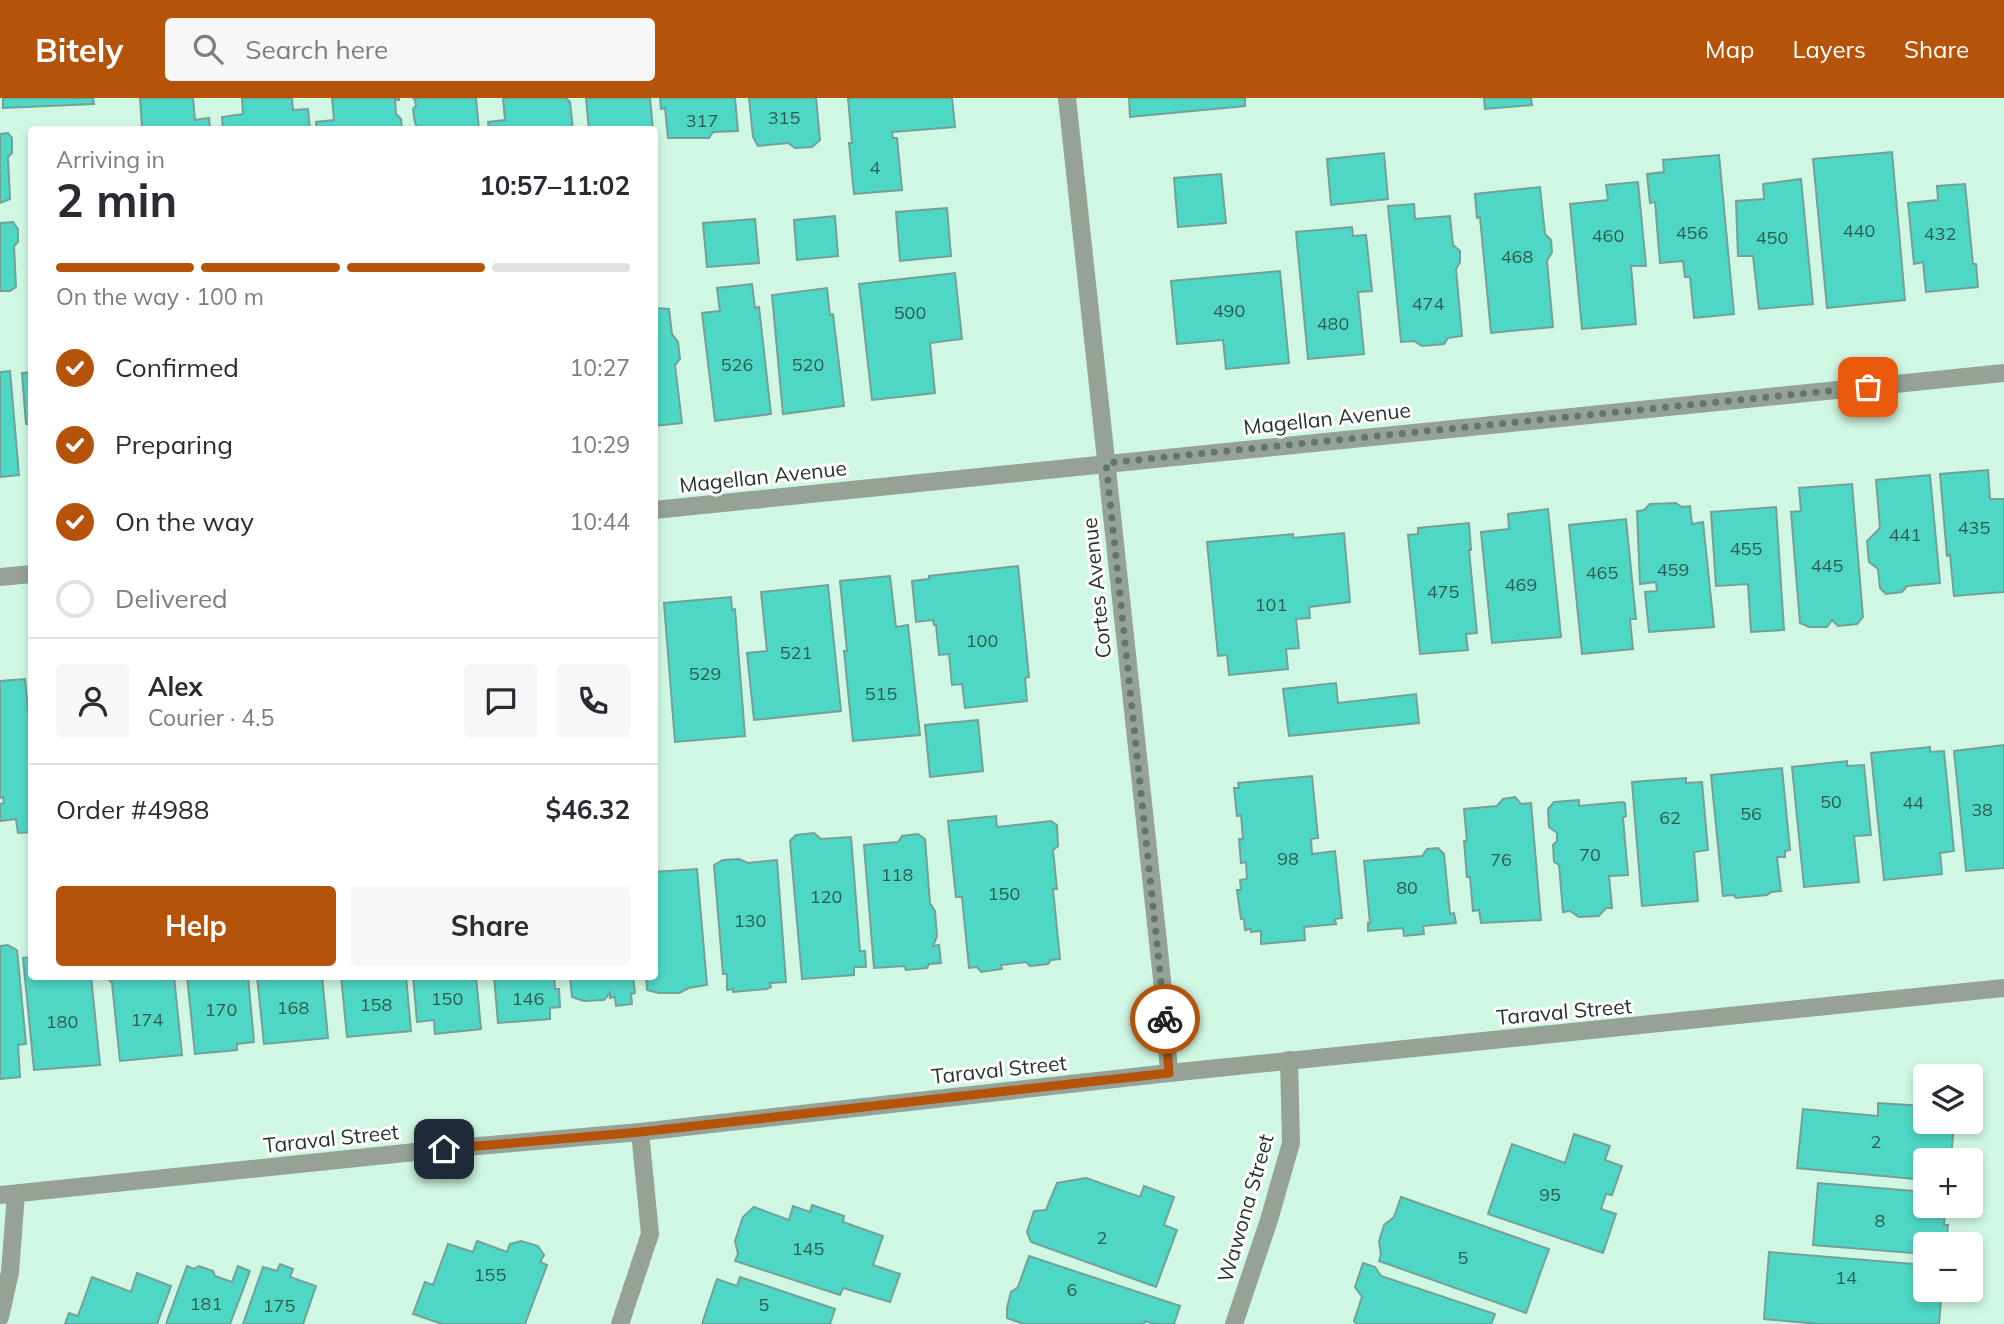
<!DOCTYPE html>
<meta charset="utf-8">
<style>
body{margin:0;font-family:Mulish,sans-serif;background:#f7f7f7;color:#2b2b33;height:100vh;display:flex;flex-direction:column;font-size:26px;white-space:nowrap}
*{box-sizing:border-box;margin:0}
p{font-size:23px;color:#7c7c81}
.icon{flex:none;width:38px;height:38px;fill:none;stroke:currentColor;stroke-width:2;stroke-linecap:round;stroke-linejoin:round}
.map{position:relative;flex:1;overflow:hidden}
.details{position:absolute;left:28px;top:28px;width:630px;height:854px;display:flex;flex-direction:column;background:#fff;border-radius:7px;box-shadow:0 4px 10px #0003}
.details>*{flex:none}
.tools{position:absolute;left:1913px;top:966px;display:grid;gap:14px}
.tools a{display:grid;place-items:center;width:70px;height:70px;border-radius:7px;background:#fff;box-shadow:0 4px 10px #0003;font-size:35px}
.pin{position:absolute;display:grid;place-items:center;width:60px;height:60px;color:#fff;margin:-30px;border-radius:14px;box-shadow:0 4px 10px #0006}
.courier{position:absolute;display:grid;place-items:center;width:70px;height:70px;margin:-35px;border:5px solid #b45309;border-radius:50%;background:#fff;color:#222;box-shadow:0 2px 9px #0007}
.headline em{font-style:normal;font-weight:700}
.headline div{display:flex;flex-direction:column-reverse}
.headline{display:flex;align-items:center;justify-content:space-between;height:119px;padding:0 28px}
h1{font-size:46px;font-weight:700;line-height:52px}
.bar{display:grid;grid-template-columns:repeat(4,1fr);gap:10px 7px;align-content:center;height:84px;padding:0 28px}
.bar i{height:9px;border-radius:5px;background:#e1e1e2}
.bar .active{background:#b45309}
.bar p{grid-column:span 4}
.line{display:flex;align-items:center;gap:18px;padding:0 28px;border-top:2px solid #e1e1e2}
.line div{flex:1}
.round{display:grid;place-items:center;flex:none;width:74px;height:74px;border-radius:7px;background:#f7f7f7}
ol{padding:0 28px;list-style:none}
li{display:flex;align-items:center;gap:21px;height:77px}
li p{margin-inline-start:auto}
li .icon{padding:7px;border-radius:50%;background:#b45309;color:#fff;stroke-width:4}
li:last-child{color:#7c7c81}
li i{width:38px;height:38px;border:4px solid #e1e1e2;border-radius:50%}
.button{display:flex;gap:14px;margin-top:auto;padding:14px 28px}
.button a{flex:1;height:80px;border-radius:7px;background:#b45309;color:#fff;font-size:28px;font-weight:700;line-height:80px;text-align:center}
.button a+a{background:#f7f7f7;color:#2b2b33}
header{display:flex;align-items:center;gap:42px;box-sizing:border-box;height:98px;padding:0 35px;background:#b45309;color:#fff}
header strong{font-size:33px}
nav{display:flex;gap:38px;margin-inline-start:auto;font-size:24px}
.search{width:490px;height:63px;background:#f7f7f7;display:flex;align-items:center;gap:18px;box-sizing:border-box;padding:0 24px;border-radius:7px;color:#7c7c81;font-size:26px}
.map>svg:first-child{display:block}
.building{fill:#4fd7c5;stroke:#73a098;stroke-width:2}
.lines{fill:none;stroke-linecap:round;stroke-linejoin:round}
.minor{stroke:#96a295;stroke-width:18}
.done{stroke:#60786c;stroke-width:7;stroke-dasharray:0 12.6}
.route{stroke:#b45309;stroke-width:9}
.labels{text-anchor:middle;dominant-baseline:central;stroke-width:6;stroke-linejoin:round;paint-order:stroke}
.number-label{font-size:18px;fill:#2f5c52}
.street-label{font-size:21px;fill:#24332c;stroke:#fff}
</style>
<header>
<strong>Bitely</strong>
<div class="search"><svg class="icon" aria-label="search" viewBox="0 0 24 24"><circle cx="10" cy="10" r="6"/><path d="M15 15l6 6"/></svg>Search here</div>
<nav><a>Map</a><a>Layers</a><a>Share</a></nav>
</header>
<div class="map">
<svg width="2004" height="1226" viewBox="0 0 2004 1226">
<rect width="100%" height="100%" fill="#d0f7e4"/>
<!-- building -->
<g class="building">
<path d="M3 0H93L94 6 3 10Z"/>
<path d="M140 0H193L195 22 209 20 210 32H122L142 29Z"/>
<path d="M242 0H292L293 12 308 11 310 32H223L222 19 243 16Z"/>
<path d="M332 0H399V2H395L396 16 401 21 402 32H317L316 24 334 22Z"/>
<path d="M413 0H476L479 32H419L415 25 413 11 416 8 415 2Z"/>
<path d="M503 0H566L570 4 573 32H489L488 24 505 22Z"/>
<path d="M586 0H650L653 32H589Z"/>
<path d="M660 0H735L738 33 713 34 709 40H668L665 10 661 11Z"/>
<path d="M749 0H816L820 42 812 49 795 50 788 45 758 48 753 39Z"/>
<path d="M848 0H952L955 29 892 34 893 40H897L902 92 854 96 849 45H852Z"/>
<path d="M1129 0H1245V8L1130 19Z"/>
<path d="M1484 0H1531L1532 7 1485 11Z"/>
<path d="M8 35 12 40V55L8 59 10 101 0 105V36Z"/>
<path d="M1892 54 1905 202 1827 210 1813 61Z"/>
<path d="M1384 55 1388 101 1331 107 1327 61Z"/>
<path d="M1719 57 1734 216 1694 220 1690 179H1685L1683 163 1660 165 1655 104 1650 105 1647 76 1664 74 1663 62Z"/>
<path d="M1221 76 1226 125 1178 129 1174 80Z"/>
<path d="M1801 81 1813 206 1759 211 1753 158H1738L1736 103 1764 101 1763 86Z"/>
<path d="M1638 84 1646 168H1631L1636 226 1582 231 1570 106 1608 102 1606 87Z"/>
<path d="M1965 86 1973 166H1976L1978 189 1926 194 1923 164 1914 166 1908 105 1938 102 1937 88Z"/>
<path d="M1540 89 1545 136 1551 142 1552 154 1547 163 1553 229 1491 235 1480 119 1477 120 1475 96Z"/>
<path d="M1414 106 1415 121 1450 118 1453 147 1460 153V164L1456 171 1462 238 1448 240 1444 246 1422 248 1414 243 1401 244 1388 108Z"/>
<path d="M947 110 951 158 900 163 896 114Z"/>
<path d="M835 118 838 158 797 162 794 122Z"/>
<path d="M755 121 759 165 707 169 703 125Z"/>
<path d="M13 124 18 131V144L14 148 16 189 10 193H0V125Z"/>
<path d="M1352 129 1353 138 1366 137 1372 193 1358 194 1364 256 1308 261 1296 134Z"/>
<path d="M1280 173 1289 265 1226 271 1223 242 1177 246 1171 183Z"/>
<path d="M955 175 962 241 930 245 935 295 872 302 859 186Z"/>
<path d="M752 186 755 210 759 209 771 316 715 323 702 215 720 213 717 190Z"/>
<path d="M827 190 830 217 833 216 844 308 783 316 772 197Z"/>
<path d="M654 210 669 211 672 236 678 244 680 261 675 267 682 325 654 328Z"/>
<path d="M10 273 19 377 0 379V274Z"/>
<path d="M32 274V325L26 326 22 275Z"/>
<path d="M1988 372 1990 401H2004V494L1954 498 1950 457 1947 458 1940 376Z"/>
<path d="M1930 377 1940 485 1907 488 1902 494 1886 496 1880 490 1878 471 1869 464 1867 443 1880 430 1876 382Z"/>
<path d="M1852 386 1863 519 1857 526 1838 528 1832 522 1827 529H1809L1800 525 1791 414 1801 413 1799 390Z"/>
<path d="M1676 405 1682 409 1690 408 1692 426 1703 424 1714 529 1649 534 1645 494 1657 493 1656 484 1640 486 1637 413 1644 412 1650 406Z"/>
<path d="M1776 409 1784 532 1751 534 1748 486 1716 488 1711 414Z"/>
<path d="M1548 411 1561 539 1492 545 1481 434 1509 431 1508 416Z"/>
<path d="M1626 421 1636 521H1630L1633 551 1582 556 1569 427Z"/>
<path d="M1469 425 1471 452H1469L1477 535 1466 536 1468 552 1420 556 1408 437 1418 436V430Z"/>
<path d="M1344 435 1350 504 1309 509 1310 520 1296 521 1299 550 1286 551 1288 571 1229 577 1227 557 1218 558 1207 444 1293 436V440Z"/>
<path d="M1018 468 1029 579 1025 580 1027 603 965 610 962 586 952 587 949 556 939 557 936 527H934L933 522 916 524 912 483 929 481V478Z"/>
<path d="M890 478 896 529 908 527 920 637 853 643 844 553H847L840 483Z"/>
<path d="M828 487 841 613 754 622 747 555 767 553 761 494Z"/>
<path d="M731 499 732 512 735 511 745 638 675 644 664 505Z"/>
<path d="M25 581 32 652V734L18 735 16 721 0 723V706L4 705 3 699 0 700V583Z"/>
<path d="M1336 585 1338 605 1416 596 1419 625 1289 638 1283 591Z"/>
<path d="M654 617 657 653H654Z"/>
<path d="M978 622 983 673 930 679 925 627Z"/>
<path d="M2004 647V770L1966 773 1954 653Z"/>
<path d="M1930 649V654L1944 653 1954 753 1940 755 1942 776 1884 782 1871 655Z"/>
<path d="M1847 663V668L1864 667 1871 737 1854 738 1859 784 1804 789 1792 669Z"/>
<path d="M1782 670 1790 752 1785 753V759H1777L1781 793 1771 794 1767 797 1736 800 1734 797 1723 798 1711 677Z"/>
<path d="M1312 678 1318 740 1311 741 1312 756 1335 753 1342 820 1335 821 1336 826 1304 829 1305 842 1261 846V833L1251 834V831L1245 832 1244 821H1241L1237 792H1241L1240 782 1247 781 1246 764 1241 765 1239 741H1243L1241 717 1237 718 1234 690H1239L1238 685Z"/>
<path d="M1686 680V685L1702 684 1708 752 1694 754 1698 803 1642 808 1632 684Z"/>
<path d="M1515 699 1521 706 1531 705 1541 822 1481 825 1479 812 1473 813 1470 779H1467L1464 743H1467L1464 711 1497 708 1503 701Z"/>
<path d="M1579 702V708L1622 704 1625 705 1626 718 1623 720 1628 777 1609 778 1612 810H1606L1599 818 1579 819 1570 813 1563 814 1559 767 1554 764 1553 747 1557 743V735L1549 729 1548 711 1554 704Z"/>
<path d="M996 718 997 729 1051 723 1057 727 1058 748 1053 752 1057 791H1053L1060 861 1051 862 1048 866 1030 868 1026 864 1001 867 1002 871 981 874 977 869 969 870 962 799H956L948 723Z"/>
<path d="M814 735 821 741 851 739 860 853H865L866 869H854V877L802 881 790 743 796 737Z"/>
<path d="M918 736 925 741 930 805 935 813 937 838 933 848 939 847 941 865 929 866 927 870 906 872 904 868 874 870 864 747 898 744 902 738Z"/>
<path d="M1438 750 1444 756 1450 816 1454 815 1456 825 1423 828 1424 836 1404 838 1403 830 1368 833V825H1370L1364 763 1422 758 1427 751Z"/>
<path d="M739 761 748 765 777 762 786 884 770 885 771 889 767 891 733 894V891L727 892V876H723L714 767 723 762Z"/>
<path d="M697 771 707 887 689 890 679 895H659L647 892 646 878H654V774Z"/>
<path d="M8 847 17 852 26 946 18 947 20 979 0 981V848Z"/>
<path d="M32 859V878H91L100 967 34 972 23 860Z"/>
<path d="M106 878H174L182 957 120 963 112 885Z"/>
<path d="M187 878H248L254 944 237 946V952L195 956Z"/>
<path d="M257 878H322L328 940 264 946Z"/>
<path d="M341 878H406L411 933 347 939Z"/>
<path d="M413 878H476L481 931 435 936 434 922 417 924Z"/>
<path d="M494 878H554L555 891H559L560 909 550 910V921L498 925Z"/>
<path d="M570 878H633L635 895 631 896 632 906 616 908 615 899 610 900V895L604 902 584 903 572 899Z"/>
<path d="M1878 1005 1925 1008V1024H1954L1951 1062H1925V1082L1797 1070 1803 1011 1878 1018Z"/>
<path d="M1574 1036 1610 1048 1605 1062 1622 1068 1612 1097 1606 1096 1601 1111 1616 1116 1603 1155 1488 1116 1512 1046 1565 1065Z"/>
<path d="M1086 1080 1140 1099 1144 1088 1174 1099 1164 1127 1177 1132 1156 1189 1031 1144 1027 1134 1034 1113 1046 1112 1057 1085Z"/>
<path d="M1818 1085 1925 1094V1108H1968L1967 1117 1945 1116 1944 1127H1948L1946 1146H1925V1156L1813 1147Z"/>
<path d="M1401 1099 1549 1151 1526 1215 1379 1163 1381 1156 1379 1143 1384 1127 1394 1119Z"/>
<path d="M812 1107 844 1118 843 1124 883 1138 873 1167 900 1176 890 1204 843 1190 840 1197 735 1163 738 1156 735 1143 743 1119 754 1109 789 1122 793 1108 810 1114Z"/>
<path d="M477 1143 507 1154 510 1146 521 1143 538 1148 544 1157 540 1164 547 1167 525 1226H442L413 1216 425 1184 433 1187 448 1146 473 1154Z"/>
<path d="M1769 1154 1925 1167V1192H1942L1939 1226H1819L1764 1221Z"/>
<path d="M1029 1158 1180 1208 1174 1226H1154L1145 1223 1144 1226H1024L1007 1220V1210L1011 1194 1018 1189Z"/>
<path d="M1363 1165 1375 1169 1381 1178 1495 1216 1491 1226H1357L1354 1223 1362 1199 1355 1189Z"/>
<path d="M280 1166 293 1171 290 1179 316 1188 303 1226H243L263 1169 277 1173Z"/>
<path d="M187 1168 194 1171 199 1168 213 1173 215 1178 232 1184 238 1168 250 1173 230 1226H166Z"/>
<path d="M137 1175 171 1188 157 1226H65L69 1215 78 1218 92 1179 131 1194Z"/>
<path d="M740 1179 835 1211 830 1226H702L717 1181 737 1188Z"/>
</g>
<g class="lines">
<!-- minor -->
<g class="minor">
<path d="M1067 0 1162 881 1169 975"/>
<path d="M654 412 2004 275"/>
<path d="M0 479 32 476"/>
<path d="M0 1097 444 1051 640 1034 1169 975 2004 890"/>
<path d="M0 1219 10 1174 16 1096"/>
<path d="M620 1226 650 1136 640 1034"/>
<path d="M1234 1226 1269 1122 1291 1045 1289 962"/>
</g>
</g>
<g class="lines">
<!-- done -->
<path class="done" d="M1165 921 1106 365 1868 289"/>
<!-- route -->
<path class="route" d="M444 1051 640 1034 1169 975 1165 921"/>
</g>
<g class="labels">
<!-- number labels -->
<g class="number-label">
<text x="784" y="19">315</text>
<text x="702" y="22">317</text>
<text x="875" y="69">4</text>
<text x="1859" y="132">440</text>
<text x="1692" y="134">456</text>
<text x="1940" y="135">432</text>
<text x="1608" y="137">460</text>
<text x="1772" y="139">450</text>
<text x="1517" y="158">468</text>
<text x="1428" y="205">474</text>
<text x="1229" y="212">490</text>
<text x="910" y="214">500</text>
<text x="1333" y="225">480</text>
<text x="737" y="266">526</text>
<text x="808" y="266">520</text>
<text x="1974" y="429">435</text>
<text x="1905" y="436">441</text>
<text x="1746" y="450">455</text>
<text x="1827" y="467">445</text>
<text x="1673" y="471">459</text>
<text x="1602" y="474">465</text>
<text x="1521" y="486">469</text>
<text x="1443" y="493">475</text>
<text x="1271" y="506">101</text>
<text x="982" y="542">100</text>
<text x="796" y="554">521</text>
<text x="705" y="575">529</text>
<text x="881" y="595">515</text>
<text x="1831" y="703">50</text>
<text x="1913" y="704">44</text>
<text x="1982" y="711">38</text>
<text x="1751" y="715">56</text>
<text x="1670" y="719">62</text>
<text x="1590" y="756">70</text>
<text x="1288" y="760">98</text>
<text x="1501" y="761">76</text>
<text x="897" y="776">118</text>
<text x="1407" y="789">80</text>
<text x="1004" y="795">150</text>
<text x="826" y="798">120</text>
<text x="750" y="822">130</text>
<text x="447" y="900">150</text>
<text x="528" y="900">146</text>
<text x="376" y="906">158</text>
<text x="293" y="909">168</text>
<text x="221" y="911">170</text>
<text x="147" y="921">174</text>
<text x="62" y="923">180</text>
<text x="1876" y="1043">2</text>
<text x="1550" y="1096">95</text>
<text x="1880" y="1122">8</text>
<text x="1102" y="1139">2</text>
<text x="808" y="1150">145</text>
<text x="1463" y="1159">5</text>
<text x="490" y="1176">155</text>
<text x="1846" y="1179">14</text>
<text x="1072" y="1191">6</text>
<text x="206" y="1205">181</text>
<text x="764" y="1206">5</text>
<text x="279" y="1207">175</text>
</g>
<!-- street labels -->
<g class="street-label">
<text transform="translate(1327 320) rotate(-6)">Magellan Avenue</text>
<text transform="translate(763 378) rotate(-6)">Magellan Avenue</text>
<text transform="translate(1096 490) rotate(-96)">Cortes Avenue</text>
<text transform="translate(1564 913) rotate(-5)">Taraval Street</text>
<text transform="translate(999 971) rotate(-6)">Taraval Street</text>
<text transform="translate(331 1040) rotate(-6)">Taraval Street</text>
<text transform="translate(1245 1110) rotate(-74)">Wawona Street</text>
</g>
</g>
</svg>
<div class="tools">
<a><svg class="icon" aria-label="layers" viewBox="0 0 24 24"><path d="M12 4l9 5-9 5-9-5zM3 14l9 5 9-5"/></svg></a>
<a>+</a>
<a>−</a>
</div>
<div class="pin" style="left:1868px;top:289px;background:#ea580c"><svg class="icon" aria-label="bag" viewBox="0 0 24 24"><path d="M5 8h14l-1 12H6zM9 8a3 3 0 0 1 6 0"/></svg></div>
<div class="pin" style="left:444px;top:1051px;background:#1f2937"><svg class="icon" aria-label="home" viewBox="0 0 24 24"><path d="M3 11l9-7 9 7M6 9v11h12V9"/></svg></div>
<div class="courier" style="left:1165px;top:921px"><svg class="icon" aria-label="bike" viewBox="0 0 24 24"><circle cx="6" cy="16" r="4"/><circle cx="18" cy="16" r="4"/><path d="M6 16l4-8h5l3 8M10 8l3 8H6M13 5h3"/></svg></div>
<section class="details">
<div class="headline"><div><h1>2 min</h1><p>Arriving in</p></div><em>10:57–11:02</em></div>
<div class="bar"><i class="active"></i><i class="active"></i><i class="active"></i><i></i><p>On the way · 100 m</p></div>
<ol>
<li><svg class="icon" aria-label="check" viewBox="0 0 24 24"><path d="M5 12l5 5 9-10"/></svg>Confirmed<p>10:27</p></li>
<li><svg class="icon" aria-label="check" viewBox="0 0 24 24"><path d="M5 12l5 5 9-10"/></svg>Preparing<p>10:29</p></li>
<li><svg class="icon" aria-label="check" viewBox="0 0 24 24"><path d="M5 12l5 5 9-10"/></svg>On the way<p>10:44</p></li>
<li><i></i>Delivered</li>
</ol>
<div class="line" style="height:126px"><a class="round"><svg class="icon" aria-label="person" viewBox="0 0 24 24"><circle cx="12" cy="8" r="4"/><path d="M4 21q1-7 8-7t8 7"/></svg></a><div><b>Alex</b><p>Courier · 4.5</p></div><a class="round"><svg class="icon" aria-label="chat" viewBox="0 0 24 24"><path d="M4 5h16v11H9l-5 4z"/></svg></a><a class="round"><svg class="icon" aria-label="phone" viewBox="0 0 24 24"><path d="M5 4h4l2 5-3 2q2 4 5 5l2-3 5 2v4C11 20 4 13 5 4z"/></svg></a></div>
<div class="line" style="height:91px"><div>Order #4988</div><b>$46.32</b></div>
<div class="button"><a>Help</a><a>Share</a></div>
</section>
</div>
